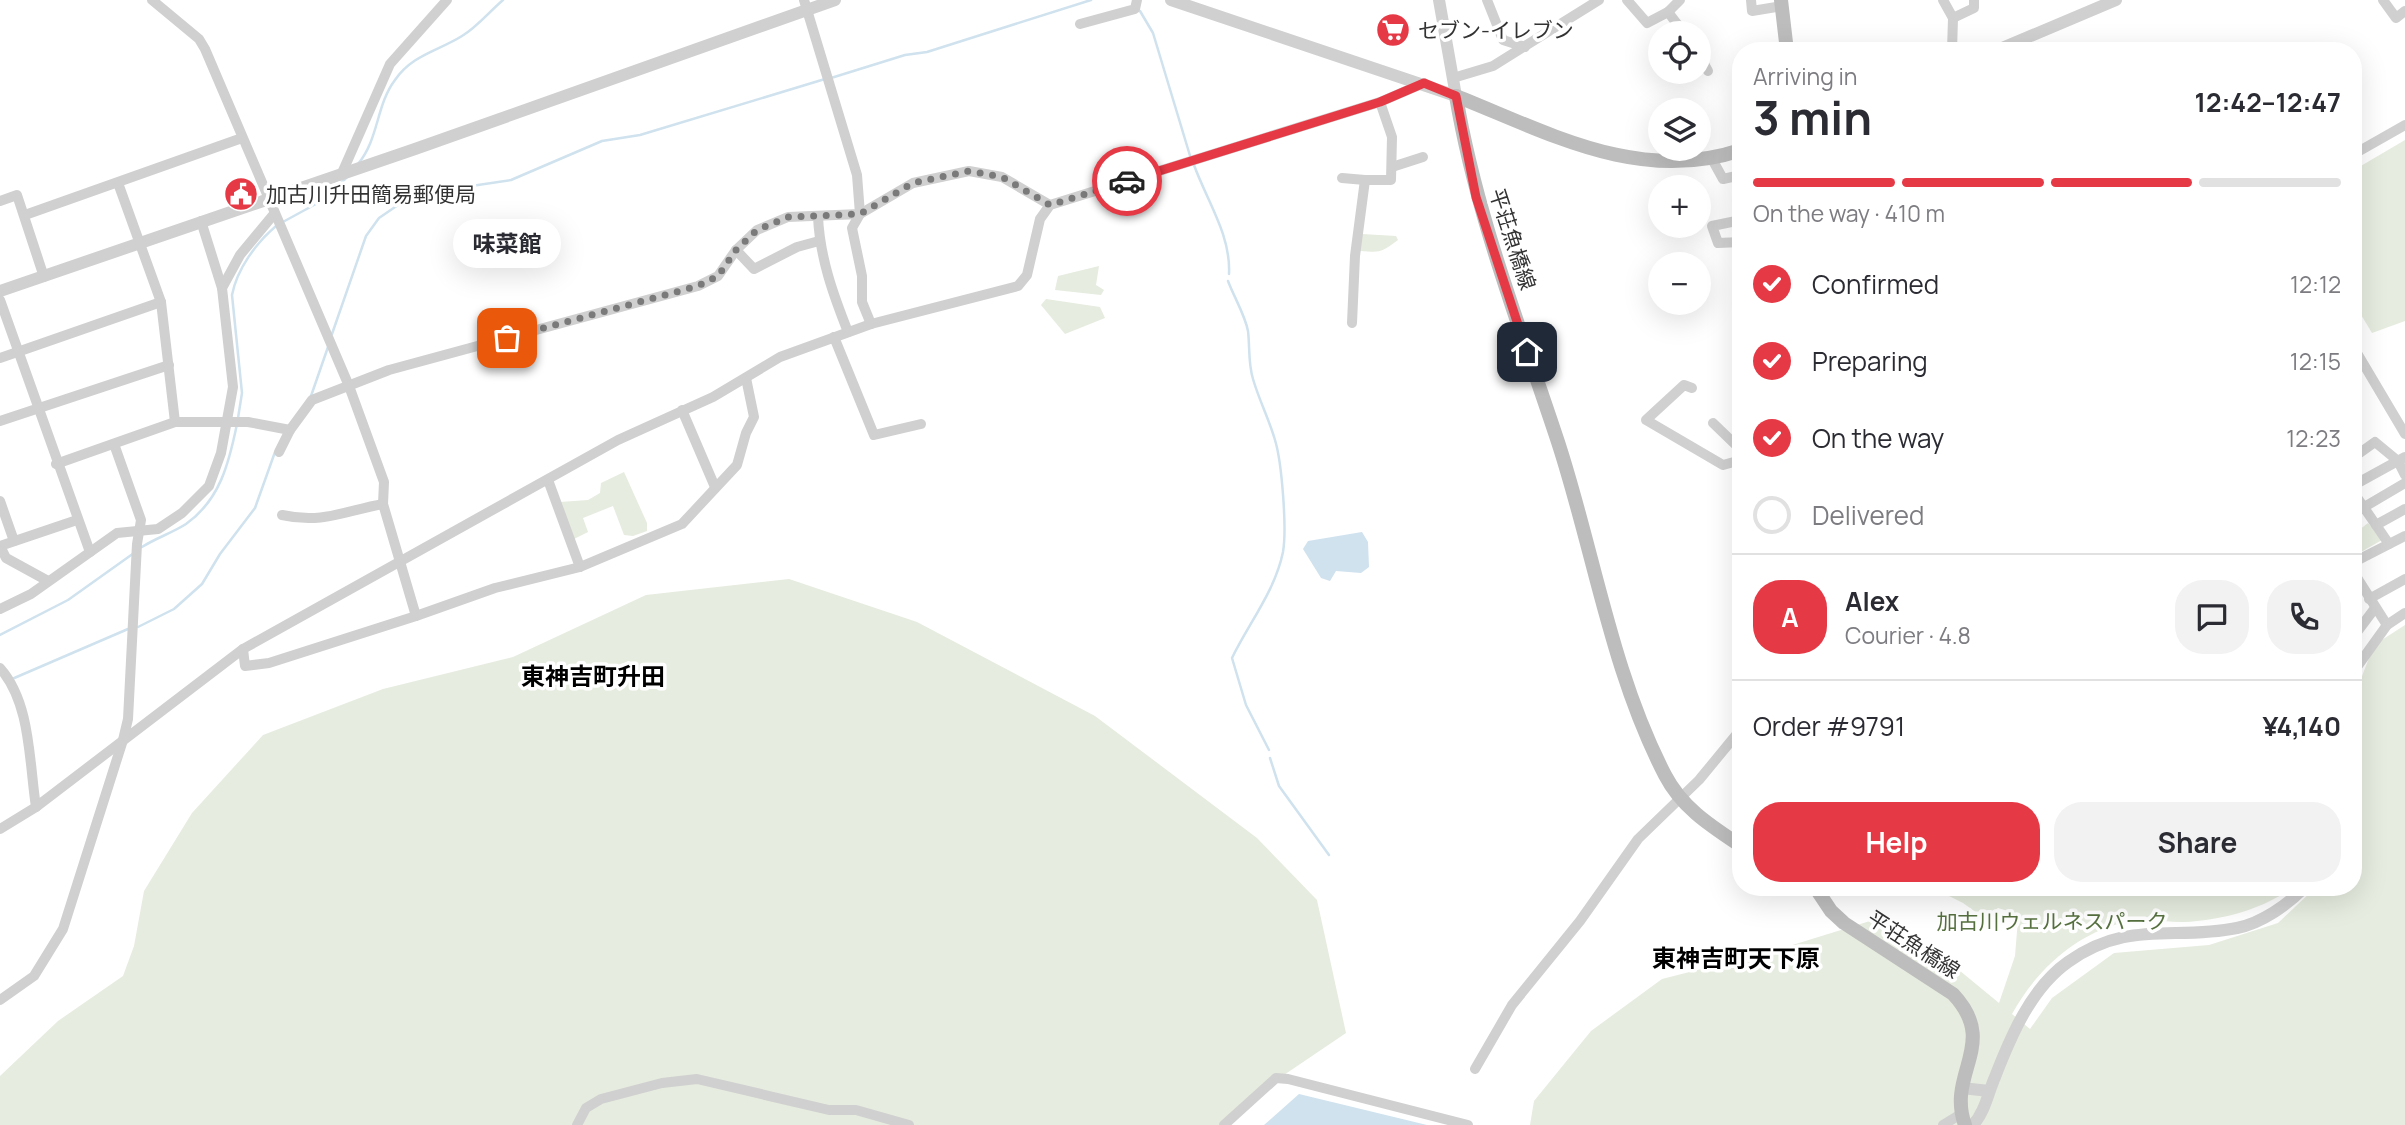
<!DOCTYPE html>
<meta charset="utf-8">
<style>
body{margin:0;font-family:Manrope,"Noto Sans JP",sans-serif;background:#f2f2f3;color:#2b2b33;height:100vh;display:flex;flex-direction:column;font-size:26px;white-space:nowrap}
*{box-sizing:border-box;margin:0}
p{font-size:23px;color:#7c7c81}
.icon{flex:none;width:38px;height:38px;fill:none;stroke:currentColor;stroke-width:2;stroke-linecap:round;stroke-linejoin:round}
.map{position:relative;flex:1;overflow:hidden}
.drawer{position:absolute;left:1732px;top:42px;width:630px;height:854px;display:flex;flex-direction:column;background:#fff;border-radius:28px;box-shadow:0 7px 28px #0002}
.drawer>*{flex:none}
.tools{position:absolute;left:1648px;top:21px;display:grid;gap:14px}
.tools a{display:grid;place-items:center;width:63px;height:63px;border-radius:50%;background:#fff;box-shadow:0 7px 28px #0002;font-size:35px}
.pin{position:absolute;display:grid;place-items:center;width:60px;height:60px;color:#fff;margin:-30px;border-radius:14px;box-shadow:0 4px 10px #0006}
.courier{position:absolute;display:grid;place-items:center;width:70px;height:70px;margin:-35px;border:5px solid #e63946;border-radius:50%;background:#fff;color:#222;box-shadow:0 2px 9px #0007}
.bubble{position:absolute;height:49px;border-radius:24px;background:#fff;box-shadow:0 7px 28px #0002;font-size:23px;font-weight:700;line-height:49px;text-align:center}
.summary em{font-style:normal;font-weight:700}
.summary div{display:flex;flex-direction:column-reverse}
.summary{display:flex;align-items:center;justify-content:space-between;height:119px;padding:0 21px}
h1{font-size:46px;font-weight:700;line-height:52px}
.bar{display:grid;grid-template-columns:repeat(4,1fr);gap:10px 7px;align-content:center;height:84px;padding:0 21px}
.bar i{height:9px;border-radius:5px;background:#e1e1e2}
.bar .selected{background:#e63946}
.bar p{grid-column:span 4}
.line{display:flex;align-items:center;gap:18px;padding:0 21px;border-top:2px solid #e1e1e2}
.line div{flex:1}
.round{display:grid;place-items:center;flex:none;width:74px;height:74px;border-radius:28px;background:#f2f2f3}
ol{padding:0 21px;list-style:none}
li{display:flex;align-items:center;gap:21px;height:77px}
li p{margin-inline-start:auto}
li .icon{padding:7px;border-radius:50%;background:#e63946;color:#fff;stroke-width:4}
li:last-child{color:#7c7c81}
li i{width:38px;height:38px;border:4px solid #e1e1e2;border-radius:50%}
.primary-button{display:flex;gap:14px;margin-top:auto;padding:14px 21px}
.primary-button a{flex:1;height:80px;border-radius:28px;background:#e63946;color:#fff;font-size:28px;font-weight:700;line-height:80px;text-align:center}
.primary-button a+a{background:#f2f2f3;color:#2b2b33}
.map>svg:first-child{display:block}
.green{fill:#e6ecdf}
.water{fill:#cfe2ee}
.lines{fill:none;stroke-linecap:round;stroke-linejoin:round}
.stream{stroke:#cfe2ee;stroke-width:2.5}
.minor{stroke:#d0d0d0;stroke-width:10}
.tertiary{stroke:#d0d0d0;stroke-width:12}
.secondary{stroke:#bdbdbd;stroke-width:14}
.done{stroke:#7a7a7a;stroke-width:7;stroke-dasharray:0 12.6}
.route{stroke:#e63946;stroke-width:9}
.labels{text-anchor:middle;dominant-baseline:central;stroke-width:7;stroke-linejoin:round;paint-order:stroke}
.poi-label{font-size:21px;fill:#333;stroke:#fff;text-anchor:start}
.street-label{font-size:21px;fill:#333;stroke:#fff}
.park-label{font-size:21px;fill:#56703f;stroke:#fff}
.quarter-label{font-size:24px;font-weight:bold;fill:#000;stroke:#fff}
</style>
<div class="map">
<svg width="2405" height="1125" viewBox="0 0 2405 1125">
<rect width="100%" height="100%" fill="#fff"/>
<!-- green -->
<g class="green">
<path d="M2405 140V321L2372 333 2354 303V170Z"/>
<path d="M1362 234 1396 236 1398 240C1379 254 1380 252 1360 251Z"/>
<path d="M1099 266 1096 285 1104 290 1101 295 1055 290 1058 276Z"/>
<path d="M1046 299 1100 307 1105 318 1065 334 1041 305Z"/>
<path d="M624 472 647 523V531L633 536 624 535 613 506 583 518 588 532 574 539 560 502 588 500 600 493 601 483Z"/>
<path d="M2368 523 2382 540 2354 556V534Z"/>
<path d="M789 579 917 622 1095 716 1257 838 1317 900 1346 1033 1278 1079 1226 1125H0V1076L58 1021 123 976 134 946 144 891 192 813 263 735 383 689 513 657 646 595Z"/>
<path d="M2405 625V1125H1530L1534 1101 1591 1031 1662 979 1776 950 1870 921 1931 947 1999 1003 2015 956 2018 919 2011 912 1998 908 1984 918 1963 903 1931 887H2294C2260 910 2223 920 2183 922 2165 922 2148 918 2130 921 2078 931 2036 970 2012 1014L2030 1029 2052 998 2114 953 2209 945 2278 923 2316 887H2354V785L2358 771 2354 697 2374 645Z"/>
</g>
<!-- water -->
<g class="water">
<path d="M1362 532 1368 542 1369 567 1361 573 1336 571 1330 581 1321 578 1303 549 1308 541Z"/>
<path d="M1299 1094 1427 1125H1264Z"/>
</g>
<g class="lines">
<!-- stream -->
<g class="stream">
<path d="M1140 11 1153 33 1191 159"/>
<path d="M831 78 905 55 927 52 1091 0"/>
<path d="M358 164C379 139 376 105 395 80 412 55 438 51 462 36 477 27 489 12 503 0"/>
<path d="M1194 165C1207 201 1231 235 1229 274"/>
<path d="M281 223 325 199 347 177"/>
<path d="M1228 281C1234 297 1245 315 1248 331 1250 348 1248 363 1253 379 1259 400 1269 419 1275 440 1282 463 1287 529 1283 552 1275 591 1249 623 1232 658L1246 705 1269 750"/>
<path d="M332 334 366 236 379 218 398 205 451 189 511 180 602 141 640 135 825 79"/>
<path d="M311 396 328 347"/>
<path d="M238 418 242 393 232 295C237 269 256 243 276 226"/>
<path d="M142 547C156 538 172 533 186 524 220 500 229 463 237 424"/>
<path d="M138 627 174 609 202 584 220 554 255 508 275 452"/>
<path d="M0 635 68 600 134 553"/>
<path d="M12 679 128 629"/>
<path d="M1270 758 1279 786 1329 855"/>
</g>
<!-- minor -->
<g class="minor">
<path d="M152 0 199 39 205 49 349 386 384 482 383 504 416 616 269 663 245 666 243 649"/>
<path d="M804 0 857 175 860 214 852 228 862 276V302L871 324"/>
<path d="M1487 0 1503 40 1525 47"/>
<path d="M1627 0 1647 23 1668 12 1684 33"/>
<path d="M1751 0 1752 11 1782 6"/>
<path d="M1943 0 1953 18 1952 51"/>
<path d="M2383 0 2396 18 2405 11"/>
<path d="M1668 12 1680 0"/>
<path d="M1953 18 1974 8V0"/>
<path d="M1080 24 1135 9 1137 0"/>
<path d="M1699 55 1708 71"/>
<path d="M1453 78 1493 66 1599 0"/>
<path d="M2354 154 2405 125"/>
<path d="M1712 159 1723 179 1741 175"/>
<path d="M1392 167 1423 157"/>
<path d="M342 173 390 64 447 0"/>
<path d="M1342 178 1365 180"/>
<path d="M118 183 161 302 175 422"/>
<path d="M0 201 17 195 44 277"/>
<path d="M25 215 242 138"/>
<path d="M818 217C820 258 833 294 848 332"/>
<path d="M1741 220 1712 226 1718 243 1741 242"/>
<path d="M201 221 222 288"/>
<path d="M736 250 754 269 797 247 819 241"/>
<path d="M0 300 90 552"/>
<path d="M1352 323 1355 256 1365 180H1391L1392 137 1380 102"/>
<path d="M834 337 874 435 921 424"/>
<path d="M2354 348 2405 434"/>
<path d="M0 358 161 302"/>
<path d="M1692 388 1684 385 1646 420 1723 465 1741 460"/>
<path d="M682 410 715 487"/>
<path d="M0 421 169 365"/>
<path d="M1713 423 1741 450"/>
<path d="M279 452 290 430 312 400 389 370 698 286 718 276 736 250 757 230 788 217 860 214 913 183 969 171 1002 177 1050 205"/>
<path d="M2354 457 2375 442 2398 461 2405 475"/>
<path d="M56 464 175 422H248L290 430"/>
<path d="M548 480 580 567"/>
<path d="M2354 485 2405 457"/>
<path d="M2354 493 2389 544"/>
<path d="M0 501 14 541"/>
<path d="M2354 513 2405 483"/>
<path d="M282 515C322 524 345 511 383 504"/>
<path d="M2376 525 2405 509"/>
<path d="M0 546 77 520"/>
<path d="M0 546 6 558 48 581"/>
<path d="M2354 562 2405 536"/>
<path d="M2354 573 2387 625"/>
<path d="M2369 599 2405 579"/>
<path d="M0 609 31 594 117 533 158 529 182 513 209 486 221 453 233 387 222 288 240 255 274 214"/>
<path d="M416 616 495 588 580 567 682 524 737 465 746 433 754 417 746 378"/>
<path d="M2354 636 2375 608"/>
<path d="M0 668C31 703 29 762 36 807"/>
<path d="M2354 671 2387 625 2405 613"/>
<path d="M0 829 36 807 243 649 618 440 713 397 780 357 871 324 1018 286 1027 275 1040 219 1050 205 1380 102 1424 83"/>
<path d="M0 1000 34 976 63 929 123 740 128 719 137 544 141 520 114 444"/>
<path d="M1475 1069 1512 1005 1580 921 1638 839 1699 780 1741 729"/>
<path d="M577 1125 586 1108 601 1099 662 1083 697 1079 829 1110H856L909 1125"/>
<path d="M1224 1125 1276 1078 1288 1079 1468 1125"/>
<path d="M1943 1125 1961 1114"/>
</g>
<!-- tertiary -->
<g class="tertiary">
<path d="M1171 0 1456 96"/>
<path d="M1439 0 1456 96"/>
<path d="M1995 51 2116 0"/>
<path d="M0 291 415 149 835 0"/>
<path d="M1962 1088 1989 1091"/>
<path d="M1973 1125C1985 1112 1988 1093 1995 1077 2011 1036 2031 988 2068 962 2129 919 2173 941 2237 928 2262 923 2287 905 2305 887"/>
</g>
<!-- secondary -->
<g class="secondary">
<path d="M1781 0 1787 51"/>
<path d="M1456 96C1476 215 1520 327 1558 442 1594 552 1611 671 1665 775 1682 808 1711 826 1741 846"/>
<path d="M1456 96C1549 133 1640 184 1741 150"/>
<path d="M1815 887 1831 911 1844 923 1953 994C2000 1044 1946 1073 1965 1125"/>
</g>
</g>
<g class="lines">
<!-- done -->
<path class="done" d="M507 338 698 286 718 276 736 250 757 230 788 217 860 214 913 183 969 171 1002 177 1050 205 1127 181"/>
<!-- route -->
<path class="route" d="M1127 181 1380 102 1424 83 1456 96 1476 197 1527 352"/>
</g>
<!-- icons -->
<defs>
<g id="supermarket-disc" transform="scale(1.75)"><circle r="9.5" fill="#e63946" stroke="#fff"/><path d="M-6-5.5h2.5l.6 2H6L4.5 2H-2.5L-4.4-4H-6ZM-1.5 3.2a1.3 1.3 0 1 0 .1 0ZM3 3.2a1.3 1.3 0 1 0 .1 0Z" fill="#fff"/></g>
<g id="civic-disc" transform="scale(1.75)"><circle r="9.5" fill="#e63946" stroke="#fff"/><path d="M-.6-6.5H3V-4.5H.6V-3L4-1V1h2V6H-6V1h2V-1L-.6-3ZM-1.2 2.5V6h2.4V2.5Z" fill="#fff"/></g>
</defs>
<g fill-rule="evenodd">
<use href="#supermarket-disc" x="1393" y="30"/>
<use href="#civic-disc" x="241" y="194"/>
</g>
<g class="labels">
<!-- poi labels -->
<g class="poi-label">
<text x="1418" y="30">セブン-イレブン</text>
<text x="266" y="194">加古川升田簡易郵便局</text>
</g>
<!-- street labels -->
<g class="street-label">
<text transform="translate(1513 239) rotate(72)">平荘魚橋線</text>
<text transform="translate(1914 944) rotate(33)">平荘魚橋線</text>
</g>
<!-- park labels -->
<g class="park-label">
<text x="2052" y="921">加古川ウェルネスパーク</text>
</g>
<!-- quarter labels -->
<g class="quarter-label">
<text x="593" y="675">東神吉町升田</text>
<text x="1736" y="957">東神吉町天下原</text>
</g>
</g>
</svg>
<div class="tools">
<a><svg class="icon" aria-label="locate" viewBox="0 0 24 24"><circle cx="12" cy="12" r="6"/><path d="M12 2v4M12 18v4M2 12h4M18 12h4"/></svg></a>
<a><svg class="icon" aria-label="layers" viewBox="0 0 24 24"><path d="M12 4l9 5-9 5-9-5zM3 14l9 5 9-5"/></svg></a>
<a>+</a>
<a>−</a>
</div>
<div class="pin" style="left:507px;top:338px;background:#ea580c"><svg class="icon" aria-label="bag" viewBox="0 0 24 24"><path d="M5 8h14l-1 12H6zM9 8a3 3 0 0 1 6 0"/></svg></div>
<div class="pin" style="left:1527px;top:352px;background:#1f2937"><svg class="icon" aria-label="home" viewBox="0 0 24 24"><path d="M3 11l9-7 9 7M6 9v11h12V9"/></svg></div>
<div class="courier" style="left:1127px;top:181px"><svg class="icon" aria-label="car" viewBox="0 0 24 24"><path d="M5 17H2v-5l4-1 3-4h7l3 4 3 1v5h-3M9 17h6M6 11h13"/><circle cx="7" cy="17" r="2"/><circle cx="17" cy="17" r="2"/></svg></div>
<div class="bubble" style="left:453px;top:219px;width:108px">味菜館</div>
<section class="drawer">
<div class="summary"><div><h1>3 min</h1><p>Arriving in</p></div><em>12:42–12:47</em></div>
<div class="bar"><i class="selected"></i><i class="selected"></i><i class="selected"></i><i></i><p>On the way · 410 m</p></div>
<ol>
<li><svg class="icon" aria-label="check" viewBox="0 0 24 24"><path d="M5 12l5 5 9-10"/></svg>Confirmed<p>12:12</p></li>
<li><svg class="icon" aria-label="check" viewBox="0 0 24 24"><path d="M5 12l5 5 9-10"/></svg>Preparing<p>12:15</p></li>
<li><svg class="icon" aria-label="check" viewBox="0 0 24 24"><path d="M5 12l5 5 9-10"/></svg>On the way<p>12:23</p></li>
<li><i></i>Delivered</li>
</ol>
<div class="line" style="height:126px"><b class="round" style="background:#e63946;color:#fff">A</b><div><b>Alex</b><p>Courier · 4.8</p></div><a class="round"><svg class="icon" aria-label="chat" viewBox="0 0 24 24"><path d="M4 5h16v11H9l-5 4z"/></svg></a><a class="round"><svg class="icon" aria-label="phone" viewBox="0 0 24 24"><path d="M5 4h4l2 5-3 2q2 4 5 5l2-3 5 2v4C11 20 4 13 5 4z"/></svg></a></div>
<div class="line" style="height:91px"><div>Order #9791</div><b>¥4,140</b></div>
<div class="primary-button"><a>Help</a><a>Share</a></div>
</section>
</div>
